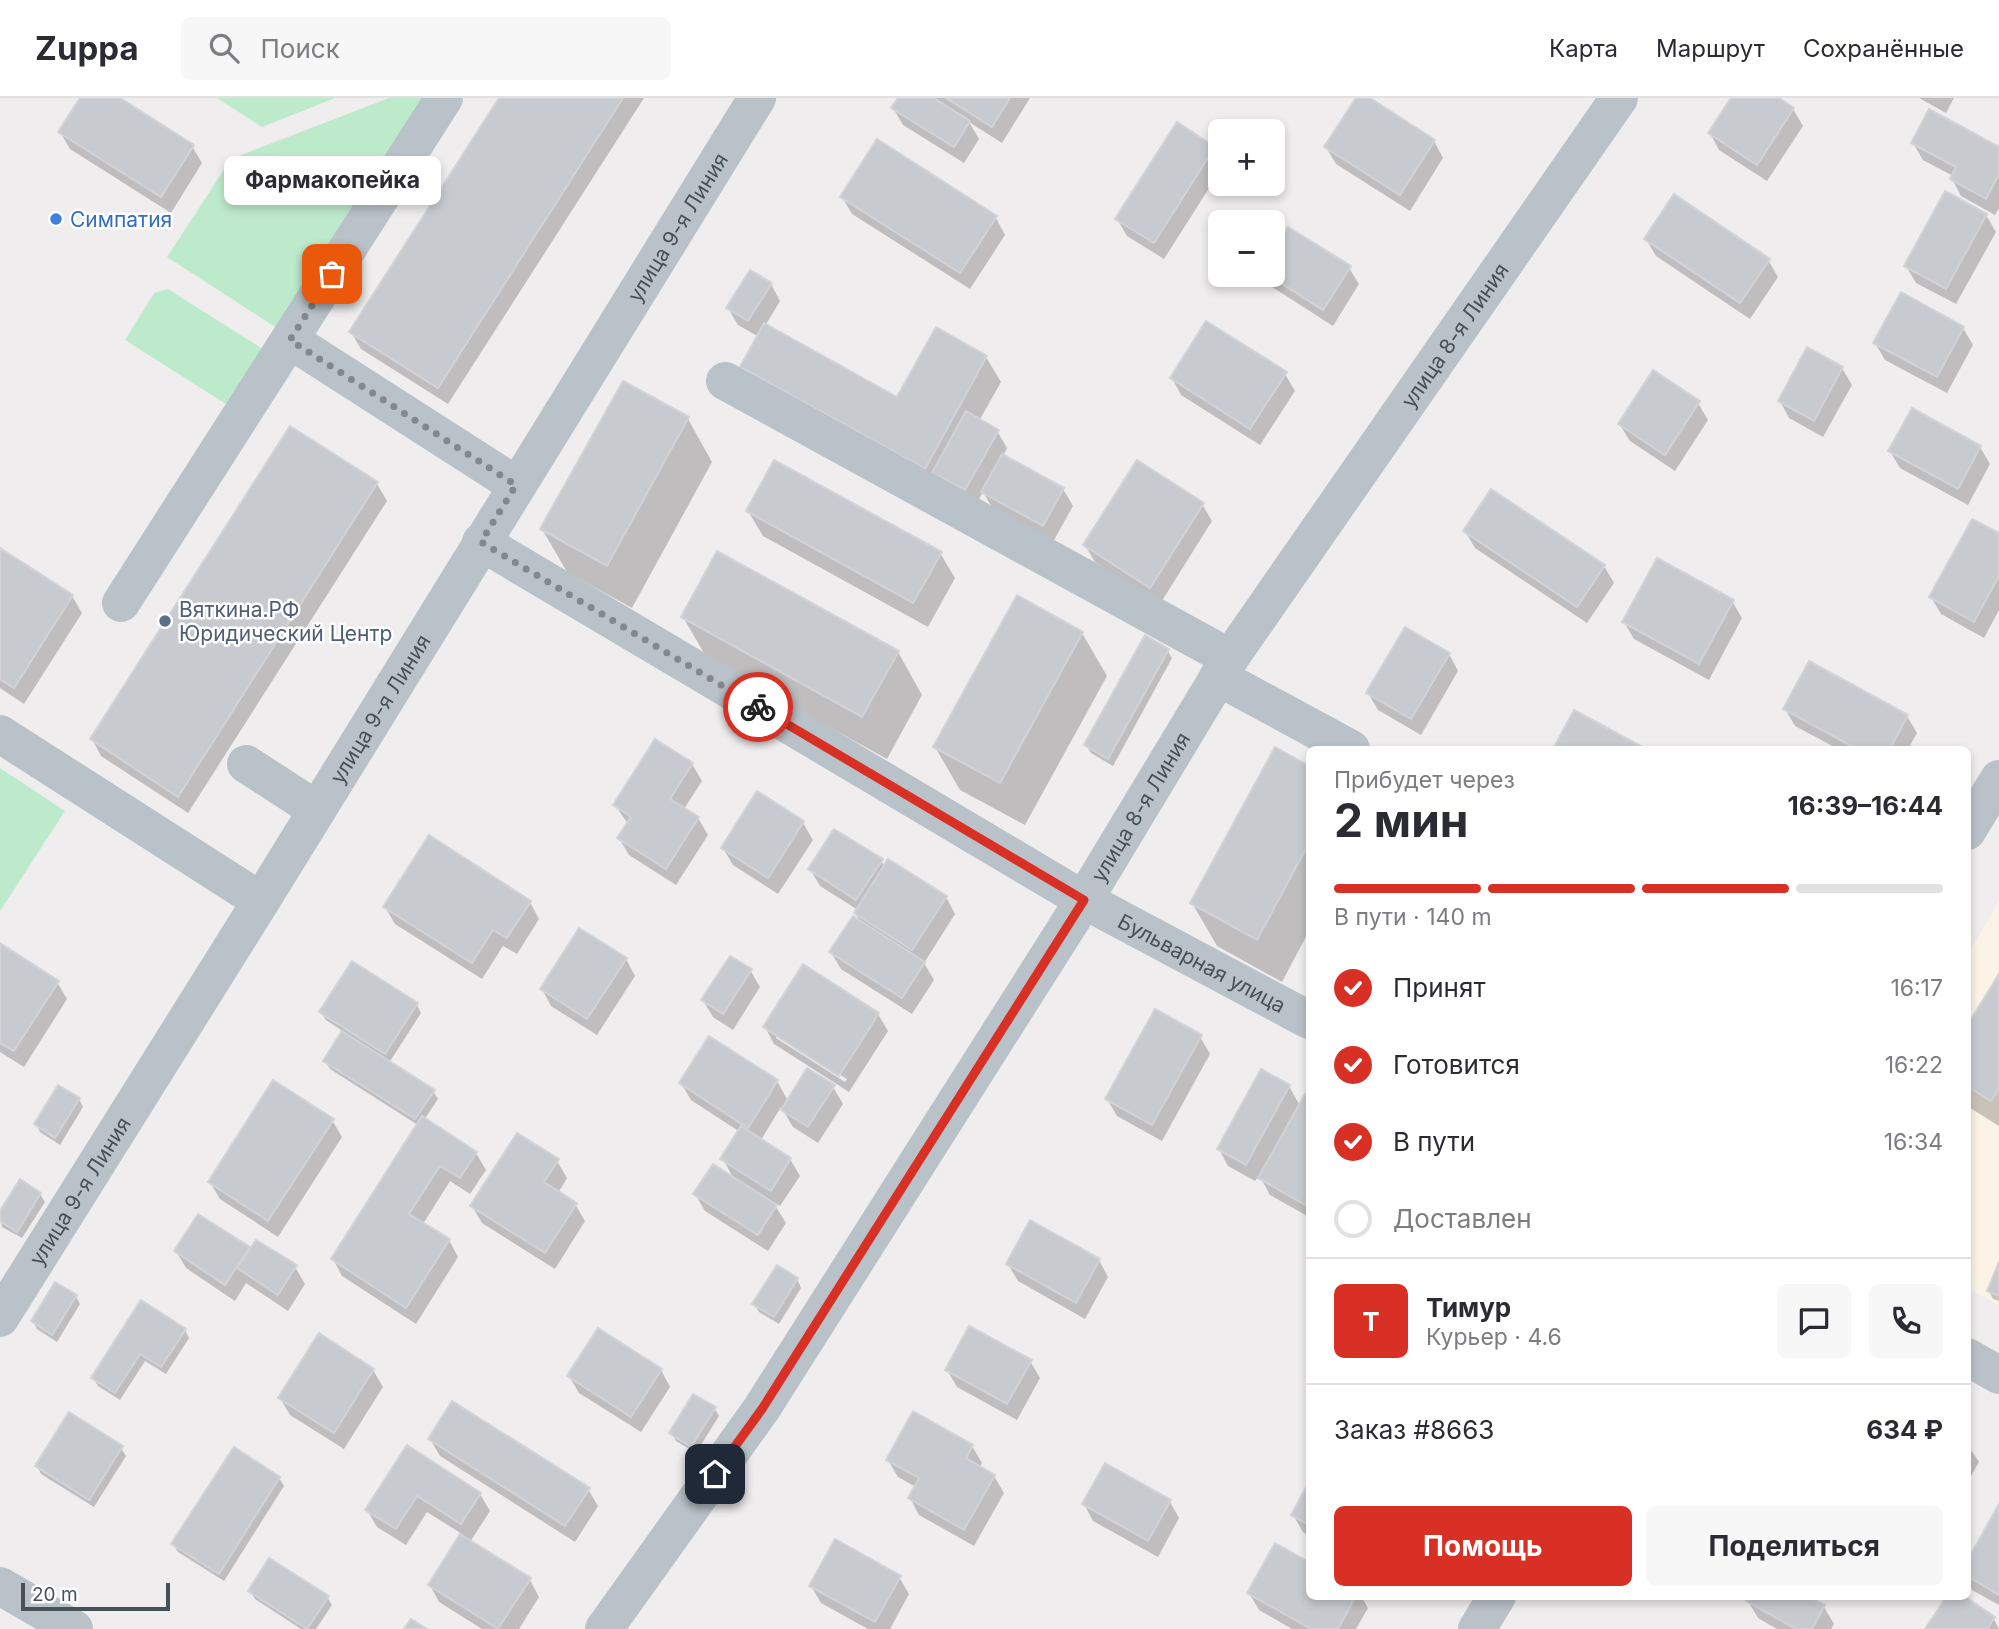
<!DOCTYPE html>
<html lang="ru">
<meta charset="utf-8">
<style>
body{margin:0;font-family:Inter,sans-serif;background:#f7f7f7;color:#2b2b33;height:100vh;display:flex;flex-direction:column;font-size:26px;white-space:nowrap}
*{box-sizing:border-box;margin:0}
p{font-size:23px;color:#7c7c81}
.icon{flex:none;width:38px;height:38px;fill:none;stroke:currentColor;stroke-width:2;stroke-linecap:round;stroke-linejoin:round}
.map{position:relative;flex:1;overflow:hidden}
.panel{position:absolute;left:1306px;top:648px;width:665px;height:854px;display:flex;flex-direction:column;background:#fff;border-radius:10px;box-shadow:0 4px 10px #0003}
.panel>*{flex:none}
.buttons{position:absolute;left:1208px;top:21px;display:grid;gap:14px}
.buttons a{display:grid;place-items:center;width:77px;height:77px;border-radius:10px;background:#fff;box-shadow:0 4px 10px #0003;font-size:35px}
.scale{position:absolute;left:21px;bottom:18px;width:149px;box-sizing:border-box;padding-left:7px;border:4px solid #475158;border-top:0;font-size:19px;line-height:24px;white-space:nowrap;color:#475158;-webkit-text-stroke:5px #fff;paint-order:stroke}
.pin{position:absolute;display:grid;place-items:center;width:60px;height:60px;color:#fff;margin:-30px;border-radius:14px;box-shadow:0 4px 10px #0006}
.courier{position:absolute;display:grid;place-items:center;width:70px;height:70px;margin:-35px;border:5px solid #d93025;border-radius:50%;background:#fff;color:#222;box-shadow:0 2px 9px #0007}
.bubble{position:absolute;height:49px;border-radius:10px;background:#fff;box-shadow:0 4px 10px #0003;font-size:23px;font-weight:700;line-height:49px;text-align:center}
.overview em{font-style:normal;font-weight:700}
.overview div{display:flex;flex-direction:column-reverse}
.overview{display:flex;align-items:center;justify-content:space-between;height:119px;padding:0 28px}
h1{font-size:46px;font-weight:700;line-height:52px}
.bar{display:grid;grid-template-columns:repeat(4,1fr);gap:10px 7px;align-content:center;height:84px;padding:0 28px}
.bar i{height:9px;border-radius:5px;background:#e1e1e2}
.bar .active{background:#d93025}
.bar p{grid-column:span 4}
.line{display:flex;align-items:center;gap:18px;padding:0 28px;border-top:2px solid #e1e1e2}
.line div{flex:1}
.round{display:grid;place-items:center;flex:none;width:74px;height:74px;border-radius:10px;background:#f7f7f7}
ol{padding:0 28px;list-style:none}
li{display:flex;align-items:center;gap:21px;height:77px}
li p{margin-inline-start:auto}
li .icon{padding:7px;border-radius:50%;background:#d93025;color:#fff;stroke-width:4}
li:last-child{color:#7c7c81}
li i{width:38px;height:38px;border:4px solid #e1e1e2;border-radius:50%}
.cta{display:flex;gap:14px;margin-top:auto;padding:14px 28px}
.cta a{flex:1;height:80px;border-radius:10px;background:#d93025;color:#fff;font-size:28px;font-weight:700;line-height:80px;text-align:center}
.cta a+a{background:#f7f7f7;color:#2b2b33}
header{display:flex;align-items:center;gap:42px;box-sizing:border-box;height:98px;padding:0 35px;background:#fff;border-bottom:2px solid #e1e1e2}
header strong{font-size:33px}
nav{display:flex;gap:38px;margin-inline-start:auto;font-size:24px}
.search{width:490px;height:63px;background:#f7f7f7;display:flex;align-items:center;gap:18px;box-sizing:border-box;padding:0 24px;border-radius:10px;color:#7c7c81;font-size:26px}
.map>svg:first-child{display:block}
.commercial{fill:#faf3e6}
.green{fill:#beeacc}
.shadow{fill:#0003;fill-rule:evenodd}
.building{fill:#c7cacf;stroke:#d1d3d8;stroke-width:2}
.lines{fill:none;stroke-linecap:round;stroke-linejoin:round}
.minor{stroke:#b9c2c8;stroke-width:38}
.done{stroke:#82888c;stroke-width:7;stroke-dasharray:0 12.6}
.route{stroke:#d93025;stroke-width:9}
.shop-dot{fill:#3f7fe0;stroke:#fff;stroke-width:2.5}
.service-dot{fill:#5c6f8a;stroke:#fff;stroke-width:2.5}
.labels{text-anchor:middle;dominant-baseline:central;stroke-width:5;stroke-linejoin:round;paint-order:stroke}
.shop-label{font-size:21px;fill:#366cbe;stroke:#fff;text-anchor:start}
.street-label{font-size:21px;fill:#475158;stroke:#fff}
.service-label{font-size:21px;fill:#4e5e75;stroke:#fff;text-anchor:start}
</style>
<header>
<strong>Zuppa</strong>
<div class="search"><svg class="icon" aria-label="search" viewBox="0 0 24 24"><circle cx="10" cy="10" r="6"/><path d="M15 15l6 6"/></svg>Поиск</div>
<nav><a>Карта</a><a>Маршрут</a><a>Сохранённые</a></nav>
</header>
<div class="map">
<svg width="1999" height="1531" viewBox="0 0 1999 1531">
<rect width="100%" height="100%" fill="#efeded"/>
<!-- commercial -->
<path class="commercial" d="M1999 803V1207L1967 1190V858Z"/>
<!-- green -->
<g class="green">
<path d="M217 0H335L262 29Z"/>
<path d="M389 0H425L283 234 167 159 231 61Z"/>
<path d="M168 191 272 257 237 313 125 242 154 195Z"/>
<path d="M0 670 65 713 0 813Z"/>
</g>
<!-- shadow -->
<g class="shadow">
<path d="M82 0H117L192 48 202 65 171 115 70 51 60 34Z"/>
<path d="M501 0H644L448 306 361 251 351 234Z"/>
<path d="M900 0H1030L1002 45 969 24 979 41 964 65 903 27 893 10Z"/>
<path d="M1358 0H1366L1434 43 1443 60 1410 113 1336 66 1326 49Z"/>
<path d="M1733 0H1776L1793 11 1803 28 1767 83 1719 52 1710 35Z"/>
<path d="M1919 0H1954L1946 15Z"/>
<path d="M1913 45 1999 51V110L1995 117 1961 98 1952 81 1953 78 1923 62Z"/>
<path d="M1214 50 1220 60V73L1164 161 1127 138 1117 121Z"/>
<path d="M842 99 996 120 1005 137 970 191 852 116Z"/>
<path d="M1986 117 1996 134 1956 206 1916 185 1906 168Z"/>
<path d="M1646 141 1768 162 1778 179 1750 221 1656 158Z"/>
<path d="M1349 170 1359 186 1333 228 1272 189 1265 177Z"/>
<path d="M771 186 780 203 765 228 898 301 986 259 1001 284 979 323 997 333 1007 350 1003 358 1063 391 1073 408 1053 444 993 411 983 394 975 408 757 294 742 269 759 239 738 227 728 210Z"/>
<path d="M1963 230 1973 247 1947 295 1885 262 1875 245Z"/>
<path d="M1842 270 1852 287 1823 339 1789 320 1780 303Z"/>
<path d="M1285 276 1295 293 1260 347 1181 297 1172 280Z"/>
<path d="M1698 305 1708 322 1675 373 1630 343 1620 327Z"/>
<path d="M688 321 712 364 632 510 567 474 542 431Z"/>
<path d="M290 330 377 386 387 403 188 715 101 658 92 641Z"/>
<path d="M1980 349 1990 366 1968 407 1900 370 1890 353Z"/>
<path d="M1202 406 1212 423 1160 506 1095 464 1085 447Z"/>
<path d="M748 413 940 455 955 480 928 529 763 438Z"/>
<path d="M1465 433 1604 468 1614 485 1587 525 1475 450Z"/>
<path d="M1999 437V512L1984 540 1941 516 1931 499Z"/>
<path d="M0 452 72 498 82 515 24 606 0 590Z"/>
<path d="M1732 503 1742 520 1709 582 1634 541 1624 524Z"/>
<path d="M683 519 898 554 922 597 887 661 708 562Z"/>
<path d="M1082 535 1107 578 1025 727 960 692 935 649Z"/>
<path d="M1167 552 1172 560 1113 668 1091 655 1086 647Z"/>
<path d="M1449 556 1458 573 1421 637 1378 612 1368 595Z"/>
<path d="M1785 611 1907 618 1917 635 1908 651H1838L1795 628Z"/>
<path d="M692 666 702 683 684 711 698 720 708 737 676 787 629 757 619 740 628 726 615 707Z"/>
<path d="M1309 670V833L1282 884 1217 848 1192 805Z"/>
<path d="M803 725 813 742 778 796 733 767 723 750Z"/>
<path d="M881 763 885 769 946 799 955 816 924 865 934 882 912 916 841 871 831 854 861 826 856 816 858 812 820 788 810 771Z"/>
<path d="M530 804 539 821 517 856 503 848 482 881 395 826 385 809Z"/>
<path d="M0 849 57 884 67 901 24 969 0 954Z"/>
<path d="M626 861 635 878 597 937 551 908 542 891Z"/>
<path d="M750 872 760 889 733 932 713 919 703 902Z"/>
<path d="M1999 879V1028L1967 1008V932Z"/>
<path d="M417 907 421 915 389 965 433 993 438 1001 424 1022 476 1055 486 1072 470 1096 450 1083 423 1126 449 1142 458 1159 416 1226 342 1178 333 1161 418 1027 330 971 325 963 344 934 326 922 321 914Z"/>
<path d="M878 916 888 933 849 994 774 946 765 929ZM776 936 847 981 845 984 776 940Z"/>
<path d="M1200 939 1210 956 1162 1043 1117 1018 1107 1001Z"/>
<path d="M777 983 788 1003 833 989 843 1006 818 1045 793 1029 781 1009 761 1042 790 1061 800 1078 780 1108 773 1104 786 1125 768 1153 705 1113 695 1096 735 1083 723 1061 740 1034 691 1002 681 985Z"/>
<path d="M1289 988 1300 1008 1309 1000V1119L1270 1097 1259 1077 1255 1083 1228 1068 1219 1051Z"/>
<path d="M79 1001 83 1009 60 1047 40 1034 36 1026Z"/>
<path d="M332 1022 342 1039 278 1139 220 1101 210 1084Z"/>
<path d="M557 1063 567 1080 558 1095 575 1106 585 1123 555 1171 482 1125 472 1108Z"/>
<path d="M40 1096 45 1104 22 1140 2 1129 0 1116Z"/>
<path d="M199 1118 251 1152 295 1169 305 1186 288 1213 246 1185 235 1203 186 1170 176 1153Z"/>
<path d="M1099 1162 1108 1179 1085 1221 1018 1183 1008 1166Z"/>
<path d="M1999 1168V1203L1993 1201 1989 1193Z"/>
<path d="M797 1181 801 1190 779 1226 759 1214 754 1206Z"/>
<path d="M76 1198 80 1206 57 1244 37 1231 33 1223Z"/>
<path d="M185 1232 189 1240 166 1276 145 1263 120 1302 98 1288 93 1280Z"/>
<path d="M1030 1263 1040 1280 1017 1322 957 1289 947 1272Z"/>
<path d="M373 1272 383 1289 344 1351 290 1317 280 1300Z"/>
<path d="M661 1272 670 1289 641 1334 579 1295 569 1278Z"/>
<path d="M714 1310 719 1318 696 1355 676 1343 672 1335Z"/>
<path d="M430 1341 588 1391 598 1408 575 1444 440 1358Z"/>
<path d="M1967 1346 1979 1364 1967 1385Z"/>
<path d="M972 1348 982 1365 979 1370 994 1378 1004 1395 974 1448 919 1417 910 1400 916 1389 898 1379 888 1362Z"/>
<path d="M408 1349 480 1396 490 1413 470 1444 530 1482 539 1499 519 1531H482L439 1504 430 1487 462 1436 427 1414 406 1447 377 1429 367 1412Z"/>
<path d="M121 1350 126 1358 94 1409 41 1376 37 1368Z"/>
<path d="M279 1380 284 1388 224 1483 178 1454 173 1446Z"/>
<path d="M1309 1388V1438L1303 1434 1293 1417Z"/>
<path d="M1170 1404 1179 1420 1158 1459 1093 1423 1084 1406Z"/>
<path d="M1999 1409V1507L1972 1492 1967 1482V1467Z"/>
<path d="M1309 1466V1498H1361L1368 1510 1356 1531H1292L1259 1512 1249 1495Z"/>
<path d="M899 1479 909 1496 890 1531H868L821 1505 811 1488Z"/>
<path d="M250 1493 327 1499 332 1507 316 1531H301L255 1501Z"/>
<path d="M1751 1498H1805L1824 1509 1834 1526 1831 1531H1777L1758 1520 1748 1503Z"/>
<path d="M1949 1498H1961L1994 1521 1999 1531H1927Z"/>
</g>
<!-- building -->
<g class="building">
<path d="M80 0H120L194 47 161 99 58 34Z"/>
<path d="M499 0H623L438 290 349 234Z"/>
<path d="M898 0H934L970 23 954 49 891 10Z"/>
<path d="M946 0H1010L992 29Z"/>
<path d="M1356 0H1370L1435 42 1400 97 1324 49Z"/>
<path d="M1731 0H1779L1794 10 1757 67 1708 35Z"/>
<path d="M1929 11 1999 49V76L1986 101 1950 81 1956 69 1911 45Z"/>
<path d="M1177 24 1215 49 1154 145 1115 121Z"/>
<path d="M877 41 997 118 960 175 840 99Z"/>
<path d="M1945 93 1987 116 1946 191 1904 168Z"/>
<path d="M1674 96 1770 161 1740 205 1644 141Z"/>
<path d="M1288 129 1351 168 1323 212 1268 177H1272V154Z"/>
<path d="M750 172 772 185 748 223 726 210Z"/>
<path d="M1901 194 1964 229 1937 279 1873 245Z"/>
<path d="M1206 223 1287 274 1250 331 1170 280Z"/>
<path d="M764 225 897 299 936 229 987 258 925 371 740 269Z"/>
<path d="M1807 249 1843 269 1814 323 1778 303Z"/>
<path d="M1653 272 1700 303 1665 357 1618 326Z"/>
<path d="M623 283 689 319 607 468 540 431Z"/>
<path d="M1912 310 1981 348 1958 391 1888 353Z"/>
<path d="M966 313 999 332 965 392 932 375Z"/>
<path d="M290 328 378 384 178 699 90 641Z"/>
<path d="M1002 356 1064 390 1043 428 981 394Z"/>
<path d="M774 362 942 454 913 505 746 413Z"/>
<path d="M1137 362 1204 405 1150 490 1083 447Z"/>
<path d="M1491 391 1605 467 1577 509 1463 433Z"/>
<path d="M1972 421 1999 435V478L1974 524 1929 499Z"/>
<path d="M0 450 73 497 14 590 0 581Z"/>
<path d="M717 453 899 553 862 619 681 519Z"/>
<path d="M1657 460 1734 502 1699 566 1622 524Z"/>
<path d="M1017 497 1083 534 1000 685 933 649Z"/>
<path d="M1405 529 1450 555 1411 621 1366 595Z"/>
<path d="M1145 537 1169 551 1108 661 1084 647Z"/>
<path d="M1809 563 1908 617 1890 651H1857L1783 611Z"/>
<path d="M1574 612 1646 651H1553Z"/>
<path d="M655 641 693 665 670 701 699 719 666 771 617 740 631 719 613 707Z"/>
<path d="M1275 649 1309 668V745L1257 842 1190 805Z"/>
<path d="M757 693 804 723 768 780 721 750Z"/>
<path d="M834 731 883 761 856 802 808 771Z"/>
<path d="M429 737 531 803 507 840 493 832 472 865 383 809Z"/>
<path d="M888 761 947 798 912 852 854 815Z"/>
<path d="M853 818 925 864 902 900 829 854Z"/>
<path d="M579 830 627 860 587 921 540 891Z"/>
<path d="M0 845 59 883 14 953 0 945Z"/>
<path d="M730 858 752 871 723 916 701 902Z"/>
<path d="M352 863 418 905 385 956 319 914Z"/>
<path d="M803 866 879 915 839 978 763 929Z"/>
<path d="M1999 876V990L1991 1003 1967 988V928Z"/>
<path d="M1155 911 1202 937 1152 1027 1105 1001Z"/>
<path d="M342 933 435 992 415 1021 323 963Z"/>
<path d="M709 938 778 982 748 1030 679 985Z"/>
<path d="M807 970 835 987 808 1029 781 1012Z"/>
<path d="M1261 971 1290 987 1246 1067 1217 1051Z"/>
<path d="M273 982 334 1021 268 1123 208 1084Z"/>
<path d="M58 987 80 1000 55 1040 34 1026Z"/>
<path d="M1305 996 1309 998V1109L1258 1080Z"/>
<path d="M422 1018 477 1054 460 1080 440 1068 409 1116 450 1141 406 1210 331 1161Z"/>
<path d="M741 1028 791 1060 771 1093 720 1061Z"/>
<path d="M517 1035 559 1061 544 1084 577 1105 545 1155 470 1108Z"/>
<path d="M713 1066 777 1107 758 1137 693 1096Z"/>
<path d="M20 1081 41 1095 17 1134 0 1123V1113Z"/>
<path d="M198 1116 250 1149 225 1187 174 1153Z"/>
<path d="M1030 1122 1100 1161 1076 1205 1006 1166Z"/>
<path d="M256 1142 297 1167 278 1197 237 1170Z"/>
<path d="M1999 1164V1198L1987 1193Z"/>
<path d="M777 1167 798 1180 774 1219 752 1206Z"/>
<path d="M55 1184 77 1197 52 1237 31 1223Z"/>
<path d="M141 1202 186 1231 161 1269 140 1256 115 1295 91 1280Z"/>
<path d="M969 1228 1032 1262 1007 1306 945 1272Z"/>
<path d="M598 1230 662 1271 631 1319 567 1278Z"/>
<path d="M319 1235 374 1271 334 1335 278 1300Z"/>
<path d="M693 1296 716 1309 691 1349 669 1335Z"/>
<path d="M452 1303 590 1390 565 1428 428 1341Z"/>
<path d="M913 1313 973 1347 966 1360 995 1377 964 1432 908 1400 919 1380 886 1362Z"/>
<path d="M69 1314 123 1348 89 1402 35 1368Z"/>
<path d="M407 1347 481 1395 461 1426 417 1398 396 1431 365 1412Z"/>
<path d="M234 1349 280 1379 219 1476 171 1446Z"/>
<path d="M1105 1365 1171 1402 1148 1443 1082 1406Z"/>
<path d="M1309 1384V1427L1291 1417Z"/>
<path d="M1999 1406V1497L1967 1478V1463Z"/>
<path d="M460 1436 531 1480 498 1531 428 1487Z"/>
<path d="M835 1441 901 1478 875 1524 809 1488Z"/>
<path d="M1275 1445 1309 1464V1498H1356L1338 1531H1311L1247 1495Z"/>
<path d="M269 1460 329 1498 307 1531 248 1493Z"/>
<path d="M1749 1498H1808L1825 1507 1812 1531H1796L1746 1503Z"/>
<path d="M1947 1498H1964L1995 1519 1987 1531H1925Z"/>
<path d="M411 1521 427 1531H404Z"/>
</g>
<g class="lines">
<!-- minor -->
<g class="minor">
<path d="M290 242 516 387"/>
<path d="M725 283 1230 560"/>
<path id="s1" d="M481 444 1084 802 1309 922"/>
<path d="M121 505 444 0"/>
<path d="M1218 579 1351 651"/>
<path d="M0 636 261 803"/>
<path d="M246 666 317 712"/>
<path d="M1967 733 1999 681"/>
<path id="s2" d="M0 1220 261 803 757 0"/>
<path d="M1967 1259 1999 1277"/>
<path d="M0 1488 74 1531"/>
<path id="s3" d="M604 1531 762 1310 1084 802 1230 560 1619 0"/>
<path d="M1477 1531 1497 1498"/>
</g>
</g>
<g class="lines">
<!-- done -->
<path class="done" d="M332 176 290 242 516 387 481 444 758 609"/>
<!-- route -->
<path class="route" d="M715 1376 762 1311 1084 802 758 609"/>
</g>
<!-- markers -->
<circle class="shop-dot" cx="56" cy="121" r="7"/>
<circle class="service-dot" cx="165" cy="523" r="7"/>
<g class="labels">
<!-- shop labels -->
<g class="shop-label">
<text x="70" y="121">Симпатия</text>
</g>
<!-- street labels -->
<g class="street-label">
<text stroke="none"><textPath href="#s2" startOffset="1284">улица 9-я Линия</textPath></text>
<text stroke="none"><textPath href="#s3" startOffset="1549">улица 8-я Линия</textPath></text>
<text stroke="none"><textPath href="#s2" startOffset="718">улица 9-я Линия</textPath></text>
<text stroke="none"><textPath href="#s3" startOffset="982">улица 8-я Линия</textPath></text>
<text stroke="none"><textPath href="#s1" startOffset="835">Бульварная улица</textPath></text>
<text stroke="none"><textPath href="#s2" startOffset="150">улица 9-я Линия</textPath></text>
</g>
<!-- service labels -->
<g class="service-label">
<text x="179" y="511">Вяткина.РФ<tspan x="179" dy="24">Юридический Центр</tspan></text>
</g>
</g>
</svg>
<div class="buttons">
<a>+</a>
<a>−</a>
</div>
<div class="scale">20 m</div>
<div class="pin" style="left:332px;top:176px;background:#ea580c"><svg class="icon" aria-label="bag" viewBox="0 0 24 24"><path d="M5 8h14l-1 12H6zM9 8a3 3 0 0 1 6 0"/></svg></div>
<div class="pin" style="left:715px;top:1376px;background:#1f2937"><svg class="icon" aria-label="home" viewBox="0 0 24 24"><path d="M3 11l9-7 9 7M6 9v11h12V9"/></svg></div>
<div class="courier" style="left:758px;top:609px"><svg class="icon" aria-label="bike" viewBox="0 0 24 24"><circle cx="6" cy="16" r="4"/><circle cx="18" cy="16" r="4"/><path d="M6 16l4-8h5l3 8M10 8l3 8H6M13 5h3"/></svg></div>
<div class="bubble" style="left:224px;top:58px;width:217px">Фармакопейка</div>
<section class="panel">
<div class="overview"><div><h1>2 мин</h1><p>Прибудет через</p></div><em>16:39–16:44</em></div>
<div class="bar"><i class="active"></i><i class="active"></i><i class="active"></i><i></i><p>В пути · 140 m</p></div>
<ol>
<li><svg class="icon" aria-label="check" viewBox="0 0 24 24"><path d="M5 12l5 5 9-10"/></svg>Принят<p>16:17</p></li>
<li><svg class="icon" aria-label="check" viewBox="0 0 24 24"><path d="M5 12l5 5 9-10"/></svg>Готовится<p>16:22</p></li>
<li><svg class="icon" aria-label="check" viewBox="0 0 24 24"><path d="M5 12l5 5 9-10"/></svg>В пути<p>16:34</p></li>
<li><i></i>Доставлен</li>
</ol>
<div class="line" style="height:126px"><b class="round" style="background:#d93025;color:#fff">Т</b><div><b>Тимур</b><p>Курьер · 4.6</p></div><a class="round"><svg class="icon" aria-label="chat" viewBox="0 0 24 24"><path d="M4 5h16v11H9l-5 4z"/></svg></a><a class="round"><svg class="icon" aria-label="phone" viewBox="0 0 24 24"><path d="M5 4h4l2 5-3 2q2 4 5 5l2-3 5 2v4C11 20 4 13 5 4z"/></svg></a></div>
<div class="line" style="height:91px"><div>Заказ #8663</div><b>634 ₽</b></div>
<div class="cta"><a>Помощь</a><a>Поделиться</a></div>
</section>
</div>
